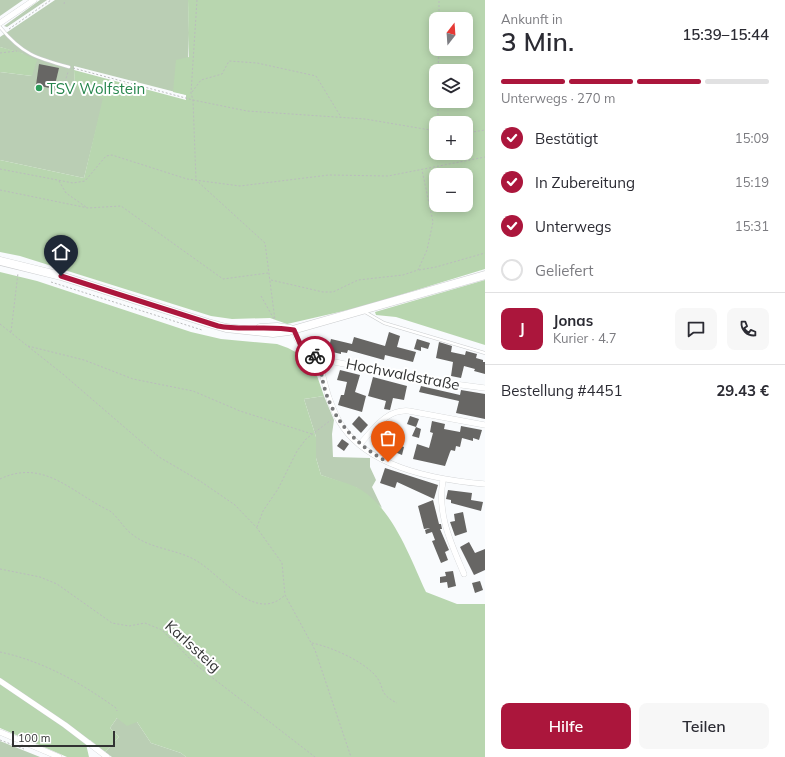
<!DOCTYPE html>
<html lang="de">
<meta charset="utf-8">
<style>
body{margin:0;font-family:Mulish,sans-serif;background:#f7f7f7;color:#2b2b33;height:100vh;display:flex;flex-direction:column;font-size:15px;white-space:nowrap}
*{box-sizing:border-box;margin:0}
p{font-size:13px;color:#7c7c81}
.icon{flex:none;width:22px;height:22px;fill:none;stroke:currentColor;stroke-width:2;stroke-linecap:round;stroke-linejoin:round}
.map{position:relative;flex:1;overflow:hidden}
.drawer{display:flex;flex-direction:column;background:#fff;width:300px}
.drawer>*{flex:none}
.needle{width:26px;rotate:17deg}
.controls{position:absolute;left:429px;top:12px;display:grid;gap:8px}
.controls a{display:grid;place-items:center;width:44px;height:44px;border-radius:8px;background:#fff;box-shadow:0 2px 10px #0003;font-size:20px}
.scale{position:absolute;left:12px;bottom:10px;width:103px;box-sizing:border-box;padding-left:4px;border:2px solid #313232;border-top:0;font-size:11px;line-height:14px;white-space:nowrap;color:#313232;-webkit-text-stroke:3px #fff;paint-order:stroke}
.pin{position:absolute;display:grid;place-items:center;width:34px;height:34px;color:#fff;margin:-41px -17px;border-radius:50% 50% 50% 0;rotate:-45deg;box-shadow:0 0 4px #0007}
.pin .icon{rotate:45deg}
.courier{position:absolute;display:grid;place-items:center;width:40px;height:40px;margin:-20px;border:3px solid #ab163c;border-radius:50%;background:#fff;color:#222;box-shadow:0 1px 5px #0007}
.head em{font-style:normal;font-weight:600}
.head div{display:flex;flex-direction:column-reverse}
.head{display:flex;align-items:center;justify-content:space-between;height:68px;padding:0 16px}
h1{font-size:26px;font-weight:600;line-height:30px}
.bar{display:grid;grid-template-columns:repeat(4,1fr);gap:6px 4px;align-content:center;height:48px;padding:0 16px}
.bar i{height:5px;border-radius:3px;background:#e1e1e2}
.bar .on{background:#ab163c}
.bar p{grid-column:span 4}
.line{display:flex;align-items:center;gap:10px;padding:0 16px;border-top:1px solid #e1e1e2}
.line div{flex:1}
.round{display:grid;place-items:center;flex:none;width:42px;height:42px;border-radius:8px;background:#f7f7f7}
ol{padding:0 16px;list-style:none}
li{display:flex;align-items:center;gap:12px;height:44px}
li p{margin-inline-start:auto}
li .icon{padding:4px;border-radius:50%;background:#ab163c;color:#fff;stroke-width:4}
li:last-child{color:#7c7c81}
li i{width:22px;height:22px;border:2px solid #e1e1e2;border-radius:50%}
.button{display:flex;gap:8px;margin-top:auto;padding:8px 16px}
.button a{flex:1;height:46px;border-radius:8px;background:#ab163c;color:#fff;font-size:16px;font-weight:600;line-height:46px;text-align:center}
.button a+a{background:#f7f7f7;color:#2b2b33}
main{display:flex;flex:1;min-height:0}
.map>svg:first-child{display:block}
.green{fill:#baceb4}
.forest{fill:#b8d6af;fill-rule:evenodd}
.building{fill:#676664}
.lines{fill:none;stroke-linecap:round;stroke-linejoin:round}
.service-casing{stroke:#cbcdcf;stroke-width:3.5}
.minor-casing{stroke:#cbcdcf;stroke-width:6}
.secondary-casing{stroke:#cbcdcf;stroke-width:9}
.path{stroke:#babcbd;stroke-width:1;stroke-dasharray:2 2;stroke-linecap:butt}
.service{stroke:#fff;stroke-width:2.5}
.minor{stroke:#fff;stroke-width:5.5}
.secondary{stroke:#fff;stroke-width:8}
.done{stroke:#777879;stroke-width:4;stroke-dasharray:0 7.2}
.route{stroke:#ab163c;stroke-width:5}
.leisure-dot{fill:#2e9e5b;stroke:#fff;stroke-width:1.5}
.labels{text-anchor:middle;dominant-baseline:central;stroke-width:4;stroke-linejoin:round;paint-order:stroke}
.leisure-label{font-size:15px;fill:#27864d;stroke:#fff;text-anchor:start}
.street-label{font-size:15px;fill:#313232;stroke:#fff}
</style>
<main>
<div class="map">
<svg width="485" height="757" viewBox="0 0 485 757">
<rect width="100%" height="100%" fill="#f9fbfd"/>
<!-- green -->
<g class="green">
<path d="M0 0H23L0 16Z"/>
<path d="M40 0H47L7 27 4 26Z"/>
<path d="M55 0H188L189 33 187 95 74 66 75 85 104 98 84 178 0 160V72L32 76 23 54 0 47V37Z"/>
<path d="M324 396 334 420 332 434 333 457 370 458V467L376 480 372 487 382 508 357 488 321 475 316 458V437L304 399Z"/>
<path d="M117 718 137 722 151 743 181 753 186 757H112L105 752 119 737 110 728Z"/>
<path d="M0 741 40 757H0Z"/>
</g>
<!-- forest -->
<g class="forest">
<path d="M188 0H485V269L361 307 287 324 270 318 232 319 211 316 20 256 0 252V160L84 178 103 98 79 91 75 85 74 70 186 100V95L173 92 176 60 189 57ZM436 19H466V49H436ZM436 71H466V101H436ZM436 123H466V153H436ZM436 175H466V205H436Z"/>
<path d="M0 47 19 52 37 60 32 76 0 72Z"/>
<path d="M0 272 37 281 191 332 221 339 277 344 288 348 303 356 315 370 324 396 304 399 316 437V458L321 475C332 479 345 482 356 487 392 505 410 558 426 592L457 604H485V757H186L181 753 151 743 137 722 127 726 117 718 110 728 119 737 105 752 90 740 86 744 89 757H67L0 728Z"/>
<path d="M485 280V345L396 317 376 315 375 312Z"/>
</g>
<!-- building -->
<g class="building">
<path d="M39 64 59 68 54 89 36 85Z"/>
<path d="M389 332 400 336 397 347 416 352 413 362 385 355 384 360 348 350 347 353 341 352V354L328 351 331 339 352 344 354 337 385 346Z"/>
<path d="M417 339 430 343 428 349 421 347V351L414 349Z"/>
<path d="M439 342 452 346 451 352 465 355 466 351 477 354 476 358 483 360V362H485V374L474 371 475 369 464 366 461 378 451 376 453 362 436 358Z"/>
<path d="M340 370 360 375 355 392 366 396 362 412 338 405 341 395H344L347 382 337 380Z"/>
<path d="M373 377 407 386 404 400 393 398 390 410 384 409 386 401 368 396Z"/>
<path d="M421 386 460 395 461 390 485 394V419L456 413 459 401 419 392Z"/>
<path d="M359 416 368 425 361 433 352 424Z"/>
<path d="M410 416 419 419 416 427 421 429 419 438 412 436 416 427 407 424Z"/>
<path d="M432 421 445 424 444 429 460 432 461 426 482 430 479 440 473 438V441L462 438 460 447 456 446 455 451 451 450 450 452 445 466 413 459 417 444 429 448 433 433 430 432Z"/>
<path d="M378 435 387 438V441L404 447 402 455 375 444Z"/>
<path d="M342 439 349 444 344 451 337 446Z"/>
<path d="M385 468 438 485 434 499 397 482 395 488 380 483Z"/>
<path d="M448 490 472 493 471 500 483 502 481 511 451 503V500L446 499Z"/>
<path d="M433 500 439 524H441L442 529H440L449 550 445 552 448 560 441 563 432 541 435 540 432 532 426 534 425 530 430 528 424 529 418 506Z"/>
<path d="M463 512 467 532 455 536 450 522 455 521 454 514Z"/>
<path d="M469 542 475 553 485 549V570L474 575 460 547Z"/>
<path d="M453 571 456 586 448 588 447 582 440 583V577L446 576 445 572Z"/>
<path d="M480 581 483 590 475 593 472 583Z"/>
</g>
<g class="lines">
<!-- service casing -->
<g class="service-casing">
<g id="service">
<path d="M0 27C22 54 36 58 69 67"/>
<path d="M365 312 384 323 485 353"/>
</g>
</g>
<!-- minor casing -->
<g class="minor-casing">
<g id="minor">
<path d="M0 23 34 0"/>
<path d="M294 330 297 339 303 348 320 359 423 380 485 388"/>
<path d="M320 359C321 373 325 385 329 398 332 406 335 414 339 421 366 468 436 480 485 484"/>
<path d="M360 444C374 429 386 409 409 411L485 425"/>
<path d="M443 480C437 515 451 543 464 574"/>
<path d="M0 681 65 725 107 757"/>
<path d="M0 732 59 757"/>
</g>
</g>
<!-- secondary casing -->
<g class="secondary-casing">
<g id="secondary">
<path d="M0 261 61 276 208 323 226 328 273 333 289 331 485 275"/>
<path d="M260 328 277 327 290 329"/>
</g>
</g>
<!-- path -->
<g class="path">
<path d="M197 0 191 93 193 100 196 180 265 243 275 320"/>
<path d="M64 4 65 0"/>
<path d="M439 19V0"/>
<path d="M9 29 51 0"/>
<path d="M0 53 17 51"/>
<path d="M73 68 193 100 247 111 365 119 436 131"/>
<path d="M438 71 439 49"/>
<path d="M56 89 64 85 68 72"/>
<path d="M192 92 201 80 222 74 229 61 257 63 316 76 341 117"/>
<path d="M438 123V101"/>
<path d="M466 133 485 130"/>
<path d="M0 169 73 183 85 181 106 156 112 155 187 179 240 186 329 175 388 176 485 157"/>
<path d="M59 181 66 193 86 207"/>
<path d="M0 190 88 208 121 206 223 279 268 273"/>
<path d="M419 270 436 267 485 253"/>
<path d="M271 280 323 292H333L358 280 403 275 418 270 427 250 433 222 422 170"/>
<path d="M51 282 202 330"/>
<path d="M261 296 274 319"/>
<path d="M0 324 64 375 159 457 200 481 235 505 257 528 282 563 285 595 315 650 351 757"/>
<path d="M11 332 18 273"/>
<path d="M28 346 84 360 133 379 193 391 240 411 312 434"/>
<path d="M0 479C44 458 72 493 110 511 119 518 124 529 133 535 152 550 180 549 200 563 223 578 256 623 285 595"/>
<path d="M257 527 263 511 278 489 297 451 306 439 331 420"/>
<path d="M0 569 40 577 57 584 112 623 129 626 145 623 162 630 196 665 315 757"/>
<path d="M312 643C331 647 361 660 375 675 386 688 377 693 397 703"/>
<path d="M0 652C43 661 81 683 116 708L117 711"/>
<path d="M0 740 24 749"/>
</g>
<!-- service -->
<use href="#service" class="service"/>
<!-- minor -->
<use href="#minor" class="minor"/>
<!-- secondary -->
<use href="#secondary" class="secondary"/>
</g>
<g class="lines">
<!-- done -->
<path class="done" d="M315 356 320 359C322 406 347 441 388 462"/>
<!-- route -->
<path class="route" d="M61 276 218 326C243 331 268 325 294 330L301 346 315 356"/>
</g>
<!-- markers -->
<circle class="leisure-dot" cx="39" cy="88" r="4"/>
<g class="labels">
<!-- leisure labels -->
<g class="leisure-label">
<text x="47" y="88">TSV Wolfstein</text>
</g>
<!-- street labels -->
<g class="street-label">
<text transform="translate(403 374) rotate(11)">Hochwaldstraße</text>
<text transform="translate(193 646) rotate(42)">Karlssteig</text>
</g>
</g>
</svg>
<div class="controls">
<a><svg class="needle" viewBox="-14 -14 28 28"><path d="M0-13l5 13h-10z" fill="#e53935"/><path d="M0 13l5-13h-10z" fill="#7c7c81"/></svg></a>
<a><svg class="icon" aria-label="layers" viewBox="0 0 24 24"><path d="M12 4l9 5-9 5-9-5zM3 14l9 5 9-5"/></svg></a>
<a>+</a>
<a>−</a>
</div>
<div class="scale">100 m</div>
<div class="pin" style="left:388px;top:462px;background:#ea580c"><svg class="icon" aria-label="bag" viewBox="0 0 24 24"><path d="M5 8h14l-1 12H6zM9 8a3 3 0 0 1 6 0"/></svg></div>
<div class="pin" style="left:61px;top:276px;background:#1f2937"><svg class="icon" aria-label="home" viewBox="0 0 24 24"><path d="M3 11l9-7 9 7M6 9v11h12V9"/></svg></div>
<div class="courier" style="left:315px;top:356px"><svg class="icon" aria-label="bike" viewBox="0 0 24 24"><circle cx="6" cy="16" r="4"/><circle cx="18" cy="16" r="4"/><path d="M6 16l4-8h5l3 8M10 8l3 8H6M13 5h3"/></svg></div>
</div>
<section class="drawer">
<div class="head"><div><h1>3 Min.</h1><p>Ankunft in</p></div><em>15:39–15:44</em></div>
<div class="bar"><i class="on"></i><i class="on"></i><i class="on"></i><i></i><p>Unterwegs · 270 m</p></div>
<ol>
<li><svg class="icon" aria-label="check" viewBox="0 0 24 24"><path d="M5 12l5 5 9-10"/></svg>Bestätigt<p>15:09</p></li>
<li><svg class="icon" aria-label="check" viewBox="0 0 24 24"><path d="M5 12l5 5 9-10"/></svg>In Zubereitung<p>15:19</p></li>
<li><svg class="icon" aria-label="check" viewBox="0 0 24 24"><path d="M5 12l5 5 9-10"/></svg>Unterwegs<p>15:31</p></li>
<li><i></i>Geliefert</li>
</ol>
<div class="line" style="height:72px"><b class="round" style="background:#ab163c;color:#fff">J</b><div><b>Jonas</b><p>Kurier · 4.7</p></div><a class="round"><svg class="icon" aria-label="chat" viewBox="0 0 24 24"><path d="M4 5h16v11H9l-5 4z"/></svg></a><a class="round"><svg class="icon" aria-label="phone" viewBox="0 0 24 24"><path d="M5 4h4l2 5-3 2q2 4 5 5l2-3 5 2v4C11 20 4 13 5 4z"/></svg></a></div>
<div class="line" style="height:52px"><div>Bestellung #4451</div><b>29.43 €</b></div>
<div class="button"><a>Hilfe</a><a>Teilen</a></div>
</section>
</main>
